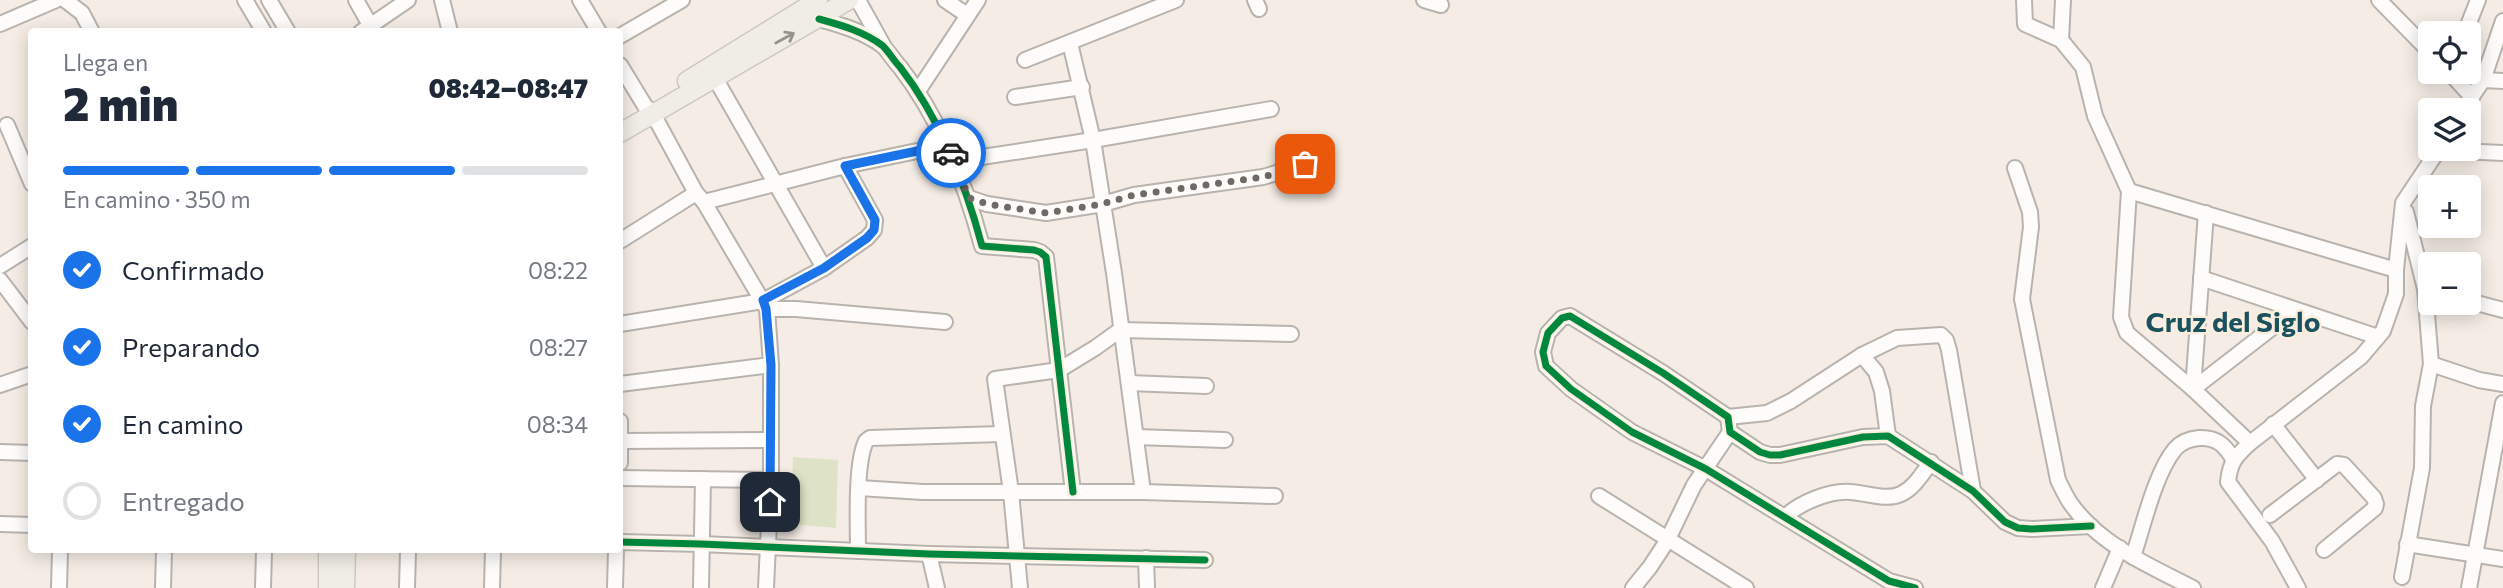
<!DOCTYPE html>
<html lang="es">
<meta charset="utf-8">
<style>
body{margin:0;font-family:Commissioner,sans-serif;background:#f2f2f3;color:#1f2937;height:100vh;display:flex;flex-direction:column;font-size:26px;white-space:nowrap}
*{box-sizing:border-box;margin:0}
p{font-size:23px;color:#747a83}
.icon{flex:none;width:38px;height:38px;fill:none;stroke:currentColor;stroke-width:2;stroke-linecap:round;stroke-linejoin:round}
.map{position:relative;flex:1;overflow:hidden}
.side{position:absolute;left:28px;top:28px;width:595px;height:525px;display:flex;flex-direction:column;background:#fff;border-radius:7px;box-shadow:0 4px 18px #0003}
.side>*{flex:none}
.fabs{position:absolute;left:2418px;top:21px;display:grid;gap:14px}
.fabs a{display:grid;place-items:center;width:63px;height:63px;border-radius:7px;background:#fff;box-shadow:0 4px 18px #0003;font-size:35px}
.pin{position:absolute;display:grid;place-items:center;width:60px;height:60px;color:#fff;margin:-30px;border-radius:14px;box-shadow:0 4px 10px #0006}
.courier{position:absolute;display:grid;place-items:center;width:70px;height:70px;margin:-35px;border:5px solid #1a73e8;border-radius:50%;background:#fff;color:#222;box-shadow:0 2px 9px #0007}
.overview em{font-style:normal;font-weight:800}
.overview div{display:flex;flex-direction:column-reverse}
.overview{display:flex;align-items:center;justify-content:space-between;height:119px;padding:0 35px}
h1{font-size:46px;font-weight:800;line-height:52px}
.bar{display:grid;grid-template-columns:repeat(4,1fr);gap:10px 7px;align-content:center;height:84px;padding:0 35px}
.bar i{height:9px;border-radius:5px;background:#e0e1e3}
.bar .current{background:#1a73e8}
.bar p{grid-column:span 4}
ol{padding:0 35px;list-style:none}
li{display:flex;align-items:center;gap:21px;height:77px}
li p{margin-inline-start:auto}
li .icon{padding:7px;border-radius:50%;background:#1a73e8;color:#fff;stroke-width:4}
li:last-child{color:#747a83}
li i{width:38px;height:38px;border:4px solid #e0e1e3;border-radius:50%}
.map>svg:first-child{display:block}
.green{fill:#dee3c7}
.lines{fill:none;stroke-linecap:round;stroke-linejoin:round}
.minor-casing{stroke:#b9b3ad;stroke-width:18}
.major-casing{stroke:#ccc9c4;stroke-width:21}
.minor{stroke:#fefcfb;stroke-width:14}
.major{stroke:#efede5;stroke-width:18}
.cycleway-casing{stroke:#fceede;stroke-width:11}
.cycleway{stroke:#00873e;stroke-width:7}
.oneway{stroke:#96938b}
.done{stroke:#706a64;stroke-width:7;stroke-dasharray:0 12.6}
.route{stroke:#1a73e8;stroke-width:9}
.labels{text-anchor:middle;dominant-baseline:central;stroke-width:5;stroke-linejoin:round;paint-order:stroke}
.neighbourhood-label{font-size:28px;font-weight:bold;fill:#1b525f;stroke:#fceede}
</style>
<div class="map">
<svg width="2503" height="588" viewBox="0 0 2503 588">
<rect width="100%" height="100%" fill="#f5ede5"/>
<!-- green -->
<path class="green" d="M793 457 838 460 836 528 791 524Z"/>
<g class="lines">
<!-- minor casing -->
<g class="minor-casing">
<g id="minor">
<path d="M65 0 82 13 92 32"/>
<path d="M245 0 264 32"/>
<path d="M269 0 288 32"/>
<path d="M356 0 374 32"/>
<path d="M442 0 450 32"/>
<path d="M580 0 599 32"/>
<path d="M858 0 883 45"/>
<path d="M945 0 967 15"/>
<path d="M1255 0 1259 9"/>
<path d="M1424 0 1441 5"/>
<path d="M2024 0 2025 24 2061 40 2083 67 2095 116 2129 191 2121 317 2127 333 2193 389 2250 443"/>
<path d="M2379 0 2431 53"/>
<path d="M819 19C841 25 865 32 883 46 889 52 894 61 900 67 941 120 965 182 982 246L1034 250 1040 252 1046 257 1073 492"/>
<path d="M0 24 56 0"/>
<path d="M361 32 408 0"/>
<path d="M2465 33 2478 0"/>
<path d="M620 36 682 0"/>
<path d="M2061 40 2063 0"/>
<path d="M1070 43 1093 140 1114 273 1143 492"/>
<path d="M1025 60 1176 0"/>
<path d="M620 65 645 106 652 112 696 193 704 202 767 309 771 365V480L766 588"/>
<path d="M2449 72 2472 97"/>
<path d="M715 78 824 268"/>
<path d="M2483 80 2503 81"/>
<path d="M918 91 978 0"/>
<path d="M1015 97 1082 87"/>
<path d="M2463 110 2483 80 2503 21"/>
<path d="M7 125 32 184"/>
<path d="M2438 150 2503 153"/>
<path d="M956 161 1093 140 1271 109"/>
<path d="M2015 168 2030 212 2031 227 2022 299 2058 480C2062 488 2066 497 2071 504 2100 545 2150 566 2193 588"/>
<path d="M2129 191 2396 270"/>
<path d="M969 198 987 204 1046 213 1103 204 1134 195 1263 177 1326 158"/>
<path d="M704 202 845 166 946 145"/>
<path d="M620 241 696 193"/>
<path d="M0 266 32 246"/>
<path d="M2201 278 2378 337"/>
<path d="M0 280 32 322"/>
<path d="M2469 301 2503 310"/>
<path d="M767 309H796L945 322"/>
<path d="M620 324 763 301 824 268 867 238 874 230 875 220 845 166"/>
<path d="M1862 355 1876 372 1882 391 1888 436"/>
<path d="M2431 364 2479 380 2503 384"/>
<path d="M1129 383 1206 386"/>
<path d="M620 384 771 365"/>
<path d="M0 385 32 374"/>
<path d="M2193 389 2206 213"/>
<path d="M2193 389 2295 310"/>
<path d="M1728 417 1767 413 1791 401 1862 355 1897 338 1941 335 1946 340 1949 350 1973 491"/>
<path d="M620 421V463"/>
<path d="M2273 424 2317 480"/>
<path d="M1136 437 1225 440"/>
<path d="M620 441 771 440"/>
<path d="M0 452 32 453"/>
<path d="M620 478 771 480"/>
<path d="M859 488 923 492H1143L1275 496"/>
<path d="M1599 496 1746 588"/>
<path d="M2270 515 2337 464 2344 465 2374 498 2376 504 2375 508 2324 550"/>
<path d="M1785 517C1799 503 1830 490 1851 492 1866 493 1886 501 1901 494 1914 488 1922 474 1931 462"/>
<path d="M0 524 32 525"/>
<path d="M620 542 701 544 929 554 1205 560"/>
<path d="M2407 544 2503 559"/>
<path d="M858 551C858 523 855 464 866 441L870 438 1001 434"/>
<path d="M929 554 937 588"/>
<path d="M2133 557C2143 527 2155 473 2175 449 2181 442 2189 439 2199 438 2216 437 2225 445 2233 459"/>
<path d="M1146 558 1147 588"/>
<path d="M2402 577 2422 468 2423 406 2431 364 2425 289 2406 212"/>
<path d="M59 588 60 550"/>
<path d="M163 588 164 550"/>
<path d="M263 588 264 550"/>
<path d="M407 588 408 550"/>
<path d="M492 588 493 550"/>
<path d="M615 588 616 550"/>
<path d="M701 588 703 479"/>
<path d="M1020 588 1011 492 995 379 1059 370 1095 348 1120 330 1291 334"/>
<path d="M1633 588 1650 567 1667 541 1694 485 1730 432"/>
<path d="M1915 588 1889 581 1706 469 1632 432 1571 389 1546 366 1543 352 1548 333 1562 318 1570 316 1663 373 1728 417 1730 432 1760 452 1770 455H1780L1863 437 1888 436 1973 491 2005 522 2018 528 2032 529 2091 526"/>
<path d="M2103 588 2120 548"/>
<path d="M2298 588 2272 541 2228 482C2230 462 2235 457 2250 443L2361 357 2383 331 2396 294V270L2403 203 2439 149"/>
<path d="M2469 588 2503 403"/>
</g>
</g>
<!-- major casing -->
<g class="major-casing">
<g id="major">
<path d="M687 81 818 0"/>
<path d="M620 133 849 0"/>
<path d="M328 588V550"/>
<path d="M345 588 346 550"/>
</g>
</g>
<!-- minor -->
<use href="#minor" class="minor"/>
<!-- major -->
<use href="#major" class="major"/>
<!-- cycleway casing -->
<g class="cycleway-casing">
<g id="cycleway">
<path d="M819 19C841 25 865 32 883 46 889 52 894 61 900 67 941 120 965 182 982 246L1034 250 1040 252 1046 257 1073 492"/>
<path d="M620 542 701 544 929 554 1205 560"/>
<path d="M1915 588 1889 581 1706 469 1632 432 1571 389 1546 366 1543 352 1548 333 1562 318 1570 316 1663 373 1728 417 1730 432 1760 452 1770 455H1780L1863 437 1888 436 1973 491 2005 522 2018 528 2032 529 2091 526"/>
</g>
</g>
<!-- cycleway -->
<use href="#cycleway" class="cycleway"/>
</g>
<!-- one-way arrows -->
<defs><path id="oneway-shaft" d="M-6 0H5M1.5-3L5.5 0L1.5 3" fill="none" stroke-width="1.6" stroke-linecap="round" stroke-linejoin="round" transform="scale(1.75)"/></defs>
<use class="oneway" href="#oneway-shaft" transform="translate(785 38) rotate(-29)"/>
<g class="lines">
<!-- done -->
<path class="done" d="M951 153 969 198 987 204 1046 213 1102 204 1134 195 1263 177 1305 164"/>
<!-- route -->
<path class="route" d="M770 502 771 365 766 309 763 300 824 268 867 238 874 230 875 220 845 166 946 145 951 153"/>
</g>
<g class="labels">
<!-- neighbourhood labels -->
<g class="neighbourhood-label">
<text x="2233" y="321">Cruz del Siglo</text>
</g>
</g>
</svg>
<div class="fabs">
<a><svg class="icon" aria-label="locate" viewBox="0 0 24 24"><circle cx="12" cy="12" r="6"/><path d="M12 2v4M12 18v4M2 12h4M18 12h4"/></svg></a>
<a><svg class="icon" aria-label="layers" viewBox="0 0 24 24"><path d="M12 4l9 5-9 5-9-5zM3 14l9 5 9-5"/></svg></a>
<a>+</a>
<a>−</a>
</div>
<div class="pin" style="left:1305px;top:164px;background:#ea580c"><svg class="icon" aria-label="bag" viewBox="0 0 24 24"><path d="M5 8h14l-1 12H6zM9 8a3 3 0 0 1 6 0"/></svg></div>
<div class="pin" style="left:770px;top:502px;background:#1f2937"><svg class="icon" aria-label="home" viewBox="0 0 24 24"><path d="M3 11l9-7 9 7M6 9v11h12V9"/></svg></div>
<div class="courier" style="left:951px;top:153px"><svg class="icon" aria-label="car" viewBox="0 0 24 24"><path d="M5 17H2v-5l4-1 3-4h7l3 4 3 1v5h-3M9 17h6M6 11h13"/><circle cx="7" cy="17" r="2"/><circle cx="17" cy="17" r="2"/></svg></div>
<section class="side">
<div class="overview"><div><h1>2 min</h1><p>Llega en</p></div><em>08:42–08:47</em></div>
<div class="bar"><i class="current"></i><i class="current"></i><i class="current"></i><i></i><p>En camino · 350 m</p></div>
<ol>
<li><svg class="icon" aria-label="check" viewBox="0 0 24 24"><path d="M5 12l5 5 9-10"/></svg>Confirmado<p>08:22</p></li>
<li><svg class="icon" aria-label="check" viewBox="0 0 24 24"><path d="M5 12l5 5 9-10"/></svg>Preparando<p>08:27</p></li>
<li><svg class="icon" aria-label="check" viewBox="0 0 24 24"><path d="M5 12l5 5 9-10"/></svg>En camino<p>08:34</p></li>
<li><i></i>Entregado</li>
</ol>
</section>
</div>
